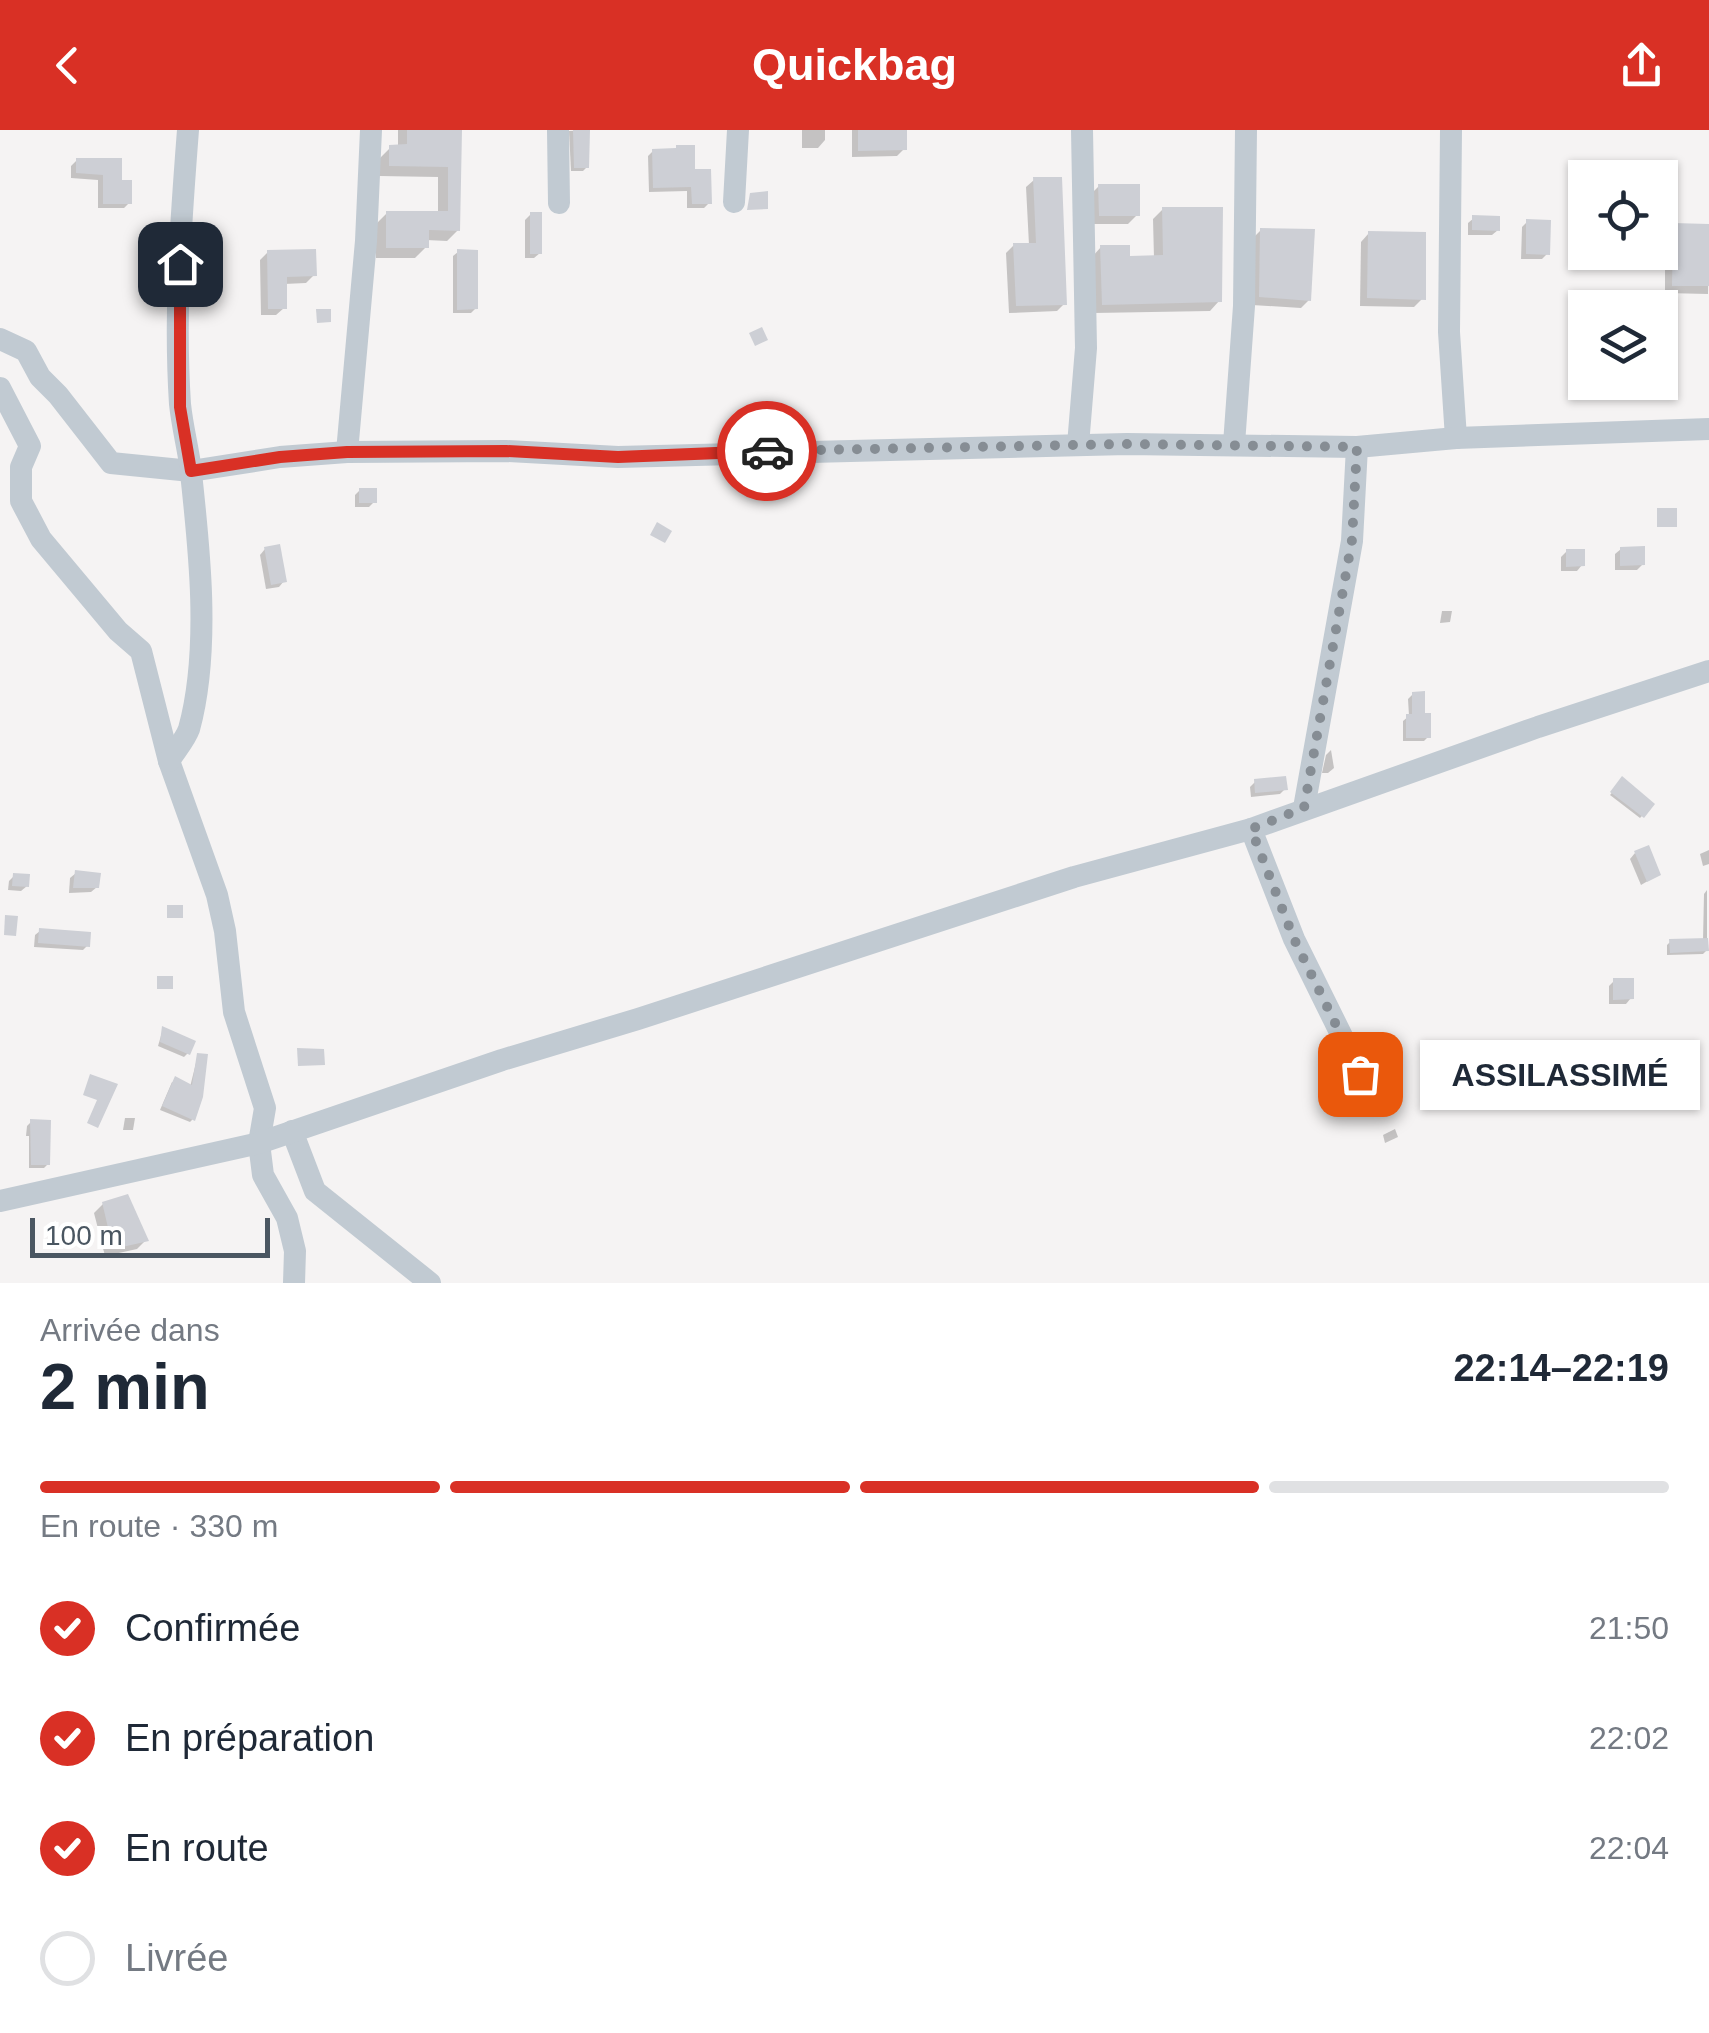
<!DOCTYPE html>
<html lang="fr">
<meta charset="utf-8">
<style>
body{margin:0;font-family:Helvetica,sans-serif;background:#f2f2f3;color:#1f2937;height:100vh;display:flex;flex-direction:column;font-size:38px;white-space:nowrap}
*{box-sizing:border-box;margin:0}
p{font-size:32px;color:#747a83}
.icon{flex:none;width:55px;height:55px;fill:none;stroke:currentColor;stroke-width:2;stroke-linecap:round;stroke-linejoin:round}
.map{position:relative;height:1153px;overflow:hidden}
.drawer{display:flex;flex-direction:column;background:#fff;flex:1}
.drawer>*{flex:none}
.buttons{position:absolute;left:1568px;top:30px;display:grid;gap:20px}
.buttons a{display:grid;place-items:center;width:110px;height:110px;border-radius:0px;background:#fff;box-shadow:0 2px 8px #0004;font-size:50px}
.scale{position:absolute;left:30px;bottom:25px;width:240px;box-sizing:border-box;padding-left:10px;border:5px solid #4a5661;border-top:0;font-size:28px;line-height:35px;white-space:nowrap;color:#4a5661;-webkit-text-stroke:8px #fff;paint-order:stroke}
.pin{position:absolute;display:grid;place-items:center;width:85px;height:85px;color:#fff;margin:-42px;border-radius:20px;box-shadow:0 5px 15px #0006}
.courier{position:absolute;display:grid;place-items:center;width:100px;height:100px;margin:-50px;border:8px solid #d93025;border-radius:50%;background:#fff;color:#222;box-shadow:0 2px 12px #0007}
.bubble{position:absolute;height:70px;border-radius:0px;background:#fff;box-shadow:0 2px 8px #0004;font-size:32px;font-weight:600;line-height:70px;text-align:center}
.headline em{font-style:normal;font-weight:600}
.headline div{display:flex;flex-direction:column-reverse}
.headline{display:flex;align-items:center;justify-content:space-between;height:170px;padding:0 40px}
h1{font-size:65px;font-weight:600;line-height:75px}
.bar{display:grid;grid-template-columns:repeat(4,1fr);gap:15px 10px;align-content:center;height:120px;padding:0 40px}
.bar i{height:12px;border-radius:8px;background:#e0e1e3}
.bar .selected{background:#d93025}
.bar p{grid-column:span 4}
ol{padding:0 40px;list-style:none}
li{display:flex;align-items:center;gap:30px;height:110px}
li p{margin-inline-start:auto}
li .icon{padding:10px;border-radius:50%;background:#d93025;color:#fff;stroke-width:4}
li:last-child{color:#747a83}
li i{width:55px;height:55px;border:5px solid #e0e1e3;border-radius:50%}
header{display:flex;justify-content:space-between;align-items:center;height:130px;padding:0 40px;background:#d93025;color:#fff;font-size:45px;font-weight:600}
.map>svg:first-child{display:block}
.shadow{fill:#0003}
.building{fill:#cdcfd5}
.lines{fill:none;stroke-linecap:round;stroke-linejoin:round}
.minor{stroke:#c1cad2;stroke-width:22}
.done{stroke:#868d94;stroke-width:10;stroke-dasharray:0 18}
.route{stroke:#d93025;stroke-width:12}
</style>
<header><svg class="icon" aria-label="back" viewBox="0 0 24 24"><path d="M15 5l-7 7 7 7"/></svg>Quickbag<svg class="icon" aria-label="share" viewBox="0 0 24 24"><path d="M12 15V3M7 8l5-5 5 5M5 13v7h14v-7"/></svg></header>
<div class="map">
<svg width="1709" height="1153" viewBox="0 0 1709 1153">
<rect width="100%" height="100%" fill="#f5f3f3"/>
<!-- shadow -->
<g class="shadow">
<path d="M398 0H460L458 100 447 111 426 110V117L415 128H376V94L387 83 438 84V47L379 46V29L390 18 398 17Z"/>
<path d="M588 0 587 37 583 41H571L569 1Z"/>
<path d="M802 0H825V10L818 18H802Z"/>
<path d="M852 0H904V19L897 26 852 27Z"/>
<path d="M653 21 692 42 709 73 704 78H687V61L649 62 648 26Z"/>
<path d="M77 30 119 52 129 73 124 78H98V50L71 48V36Z"/>
<path d="M1034 50 1064 174 1057 181 1009 183 1006 123 1014 115H1029L1026 57Z"/>
<path d="M1099 56 1137 85 1128 94H1091L1090 65Z"/>
<path d="M1163 79 1219 171 1210 181 1094 183 1092 127 1101 117 1127 128H1154L1153 89Z"/>
<path d="M531 84 540 123 534 128H525V90Z"/>
<path d="M1474 88 1498 100 1492 105H1468V93Z"/>
<path d="M1527 92 1548 123 1542 129H1521L1522 97Z"/>
<path d="M1674 96H1709L1708 164 1665 163V104Z"/>
<path d="M1261 100 1309 170 1301 178 1252 175 1253 108Z"/>
<path d="M1369 103 1423 168 1414 177 1360 176 1361 112Z"/>
<path d="M268 122 314 145 306 153 284 154V178L276 185H261L260 130Z"/>
<path d="M458 122 476 178 471 183H453V126Z"/>
<path d="M360 360 374 372 369 377H355V365Z"/>
<path d="M265 419 284 451 279 457 266 459 260 425Z"/>
<path d="M1621 419 1643 434 1637 440H1615V424Z"/>
<path d="M1567 421 1582 435 1577 441H1561V427Z"/>
<path d="M1442 481H1452L1450 492 1440 493Z"/>
<path d="M1413 564 1428 607 1424 611H1403V591L1409 586 1408 569Z"/>
<path d="M1331 620 1334 638 1328 643H1322L1326 625Z"/>
<path d="M1623 650 1652 675 1640 688 1610 665Z"/>
<path d="M1256 651 1285 659 1280 664 1251 667 1250 657Z"/>
<path d="M1709 720V734L1703 736 1700 724Z"/>
<path d="M1635 723 1658 745 1641 755 1630 729Z"/>
<path d="M76 743 97 757 91 762 69 763 70 748Z"/>
<path d="M14 746 27 756 21 761 8 760 9 751Z"/>
<path d="M1707 760V820L1703 824 1667 825V815L1670 812 1703 810 1704 764Z"/>
<path d="M40 801 87 816 83 820 34 817 35 805Z"/>
<path d="M1614 851 1631 868 1626 874H1609V856Z"/>
<path d="M163 899 188 923 184 927 158 916Z"/>
<path d="M198 925 192 990 190 992 160 980 172 952 190 957Z"/>
<path d="M125 988H135L133 1000H123Z"/>
<path d="M31 992 48 1034 44 1038H29V1006H26L27 996Z"/>
<path d="M1395 999 1398 1007 1385 1013 1383 1005Z"/>
<path d="M103 1074 146 1110 137 1119 105 1126 94 1083Z"/>
</g>
<!-- building -->
<g class="building">
<path d="M407 0H462L460 101 429 100V118H386V81H448V37L389 36V15L407 14Z"/>
<path d="M573 0H590L589 38H574Z"/>
<path d="M858 0H907V20L858 21Z"/>
<path d="M676 15H695V39H711L712 74H692L691 57 653 58 652 19 676 18Z"/>
<path d="M76 28H122V50H132V74H103V45L76 43Z"/>
<path d="M1033 47H1062L1067 175 1016 176 1013 113H1036Z"/>
<path d="M1098 54H1140V86H1099Z"/>
<path d="M768 61V79L747 80 750 63Z"/>
<path d="M1162 77H1223L1222 172 1102 175 1100 115H1130V126L1163 125Z"/>
<rect x="530" y="82" width="12" height="42"/>
<path d="M1472 85 1500 86V101L1472 100Z"/>
<path d="M1526 89 1551 90 1550 125 1526 124Z"/>
<path d="M1673 93 1709 94V156H1672Z"/>
<path d="M1260 98 1315 99 1311 171 1259 167Z"/>
<path d="M1368 101 1426 102V170L1367 168Z"/>
<path d="M316 119 317 146 287 147V179H268L267 120Z"/>
<path d="M457 119 478 120V179L457 180Z"/>
<path d="M316 179H331V192L317 193Z"/>
<path d="M762 197 768 210 755 216 749 203Z"/>
<rect x="359" y="358" width="18" height="15"/>
<rect x="1657" y="378" width="20" height="19"/>
<path d="M657 392 672 401 665 413 650 405Z"/>
<path d="M280 414 287 452 271 455 264 417Z"/>
<path d="M1645 416V435L1620 436V417Z"/>
<path d="M1566 419H1585V436L1566 437Z"/>
<path d="M1425 561V583H1431V608H1406V584H1412V562Z"/>
<path d="M1286 646 1288 660 1255 663 1254 649Z"/>
<path d="M1622 646 1655 674 1644 688 1610 662Z"/>
<path d="M1649 715 1661 745 1647 752 1634 721Z"/>
<path d="M75 740 101 743 99 758H73Z"/>
<path d="M13 743 30 744 29 757 12 756Z"/>
<rect x="167" y="775" width="16" height="13"/>
<path d="M5 785 18 786 16 806 4 805Z"/>
<path d="M39 798 91 802 90 817 38 813Z"/>
<path d="M1708 808 1709 821 1670 823 1669 809Z"/>
<rect x="157" y="846" width="16" height="13"/>
<path d="M1613 848H1634V869L1613 870Z"/>
<path d="M162 896 196 911 190 925 160 912Z"/>
<path d="M297 918 324 919 325 935 298 936Z"/>
<path d="M197 923 208 924 203 967 195 991 162 976 175 946 192 955Z"/>
<path d="M90 944 118 954 98 998 87 993 97 970 83 965Z"/>
<path d="M30 989 51 990 50 1035H31Z"/>
<path d="M128 1064 149 1111 113 1119 102 1072Z"/>
</g>
<g class="lines">
<!-- minor -->
<g class="minor">
<path d="M558 0 559 73"/>
<path d="M1451 0 1449 202 1456 308"/>
<path d="M734 72 738 0"/>
<path d="M0 209 26 221 40 247 58 265 111 333 191 341 280 327 347 322 506 321 618 327 1127 314 1357 317 1456 308 1709 299"/>
<path d="M0 258 30 316 21 337V371L41 409 118 501 141 521 169 631 217 765 225 801 234 882 265 978 259 1013 263 1045 287 1088 295 1121 294 1153"/>
<path d="M1234 314 1244 176 1246 0"/>
<path d="M1078 315 1086 218 1082 0"/>
<path d="M347 322 366 111 371 0"/>
<path d="M169 631C175 621 185 610 189 599 211 519 199 415 190 334 187 314 182 294 180 274 174 183 181 90 188 0"/>
<path d="M1304 678 1352 411 1357 317"/>
<path d="M1251 699 1294 809 1373 969"/>
<path d="M292 1001 315 1061 430 1153"/>
<path d="M0 1071 259 1013 502 930 638 889 1074 747 1251 699 1538 597 1709 541"/>
</g>
</g>
<g class="lines">
<!-- done -->
<path class="done" d="M767 321 1127 314 1357 317 1352 410 1304 678 1251 699 1294 809 1360 944"/>
<!-- route -->
<path class="route" d="M180 134V277L191 341 280 327 347 322 506 321 618 327 767 321"/>
</g>
</svg>
<div class="buttons">
<a><svg class="icon" aria-label="locate" viewBox="0 0 24 24"><circle cx="12" cy="12" r="6"/><path d="M12 2v4M12 18v4M2 12h4M18 12h4"/></svg></a>
<a><svg class="icon" aria-label="layers" viewBox="0 0 24 24"><path d="M12 4l9 5-9 5-9-5zM3 14l9 5 9-5"/></svg></a>
</div>
<div class="scale">100 m</div>
<div class="pin" style="left:1360px;top:944px;background:#ea580c"><svg class="icon" aria-label="bag" viewBox="0 0 24 24"><path d="M5 8h14l-1 12H6zM9 8a3 3 0 0 1 6 0"/></svg></div>
<div class="pin" style="left:180px;top:134px;background:#1f2937"><svg class="icon" aria-label="home" viewBox="0 0 24 24"><path d="M3 11l9-7 9 7M6 9v11h12V9"/></svg></div>
<div class="courier" style="left:767px;top:321px"><svg class="icon" aria-label="car" viewBox="0 0 24 24"><path d="M5 17H2v-5l4-1 3-4h7l3 4 3 1v5h-3M9 17h6M6 11h13"/><circle cx="7" cy="17" r="2"/><circle cx="17" cy="17" r="2"/></svg></div>
<div class="bubble" style="left:1420px;top:910px;width:280px">ASSILASSIMÉ</div>
</div>
<section class="drawer">
<div class="headline"><div><h1>2 min</h1><p>Arrivée dans</p></div><em>22:14–22:19</em></div>
<div class="bar"><i class="selected"></i><i class="selected"></i><i class="selected"></i><i></i><p>En route · 330 m</p></div>
<ol>
<li><svg class="icon" aria-label="check" viewBox="0 0 24 24"><path d="M5 12l5 5 9-10"/></svg>Confirmée<p>21:50</p></li>
<li><svg class="icon" aria-label="check" viewBox="0 0 24 24"><path d="M5 12l5 5 9-10"/></svg>En préparation<p>22:02</p></li>
<li><svg class="icon" aria-label="check" viewBox="0 0 24 24"><path d="M5 12l5 5 9-10"/></svg>En route<p>22:04</p></li>
<li><i></i>Livrée</li>
</ol>
</section>
